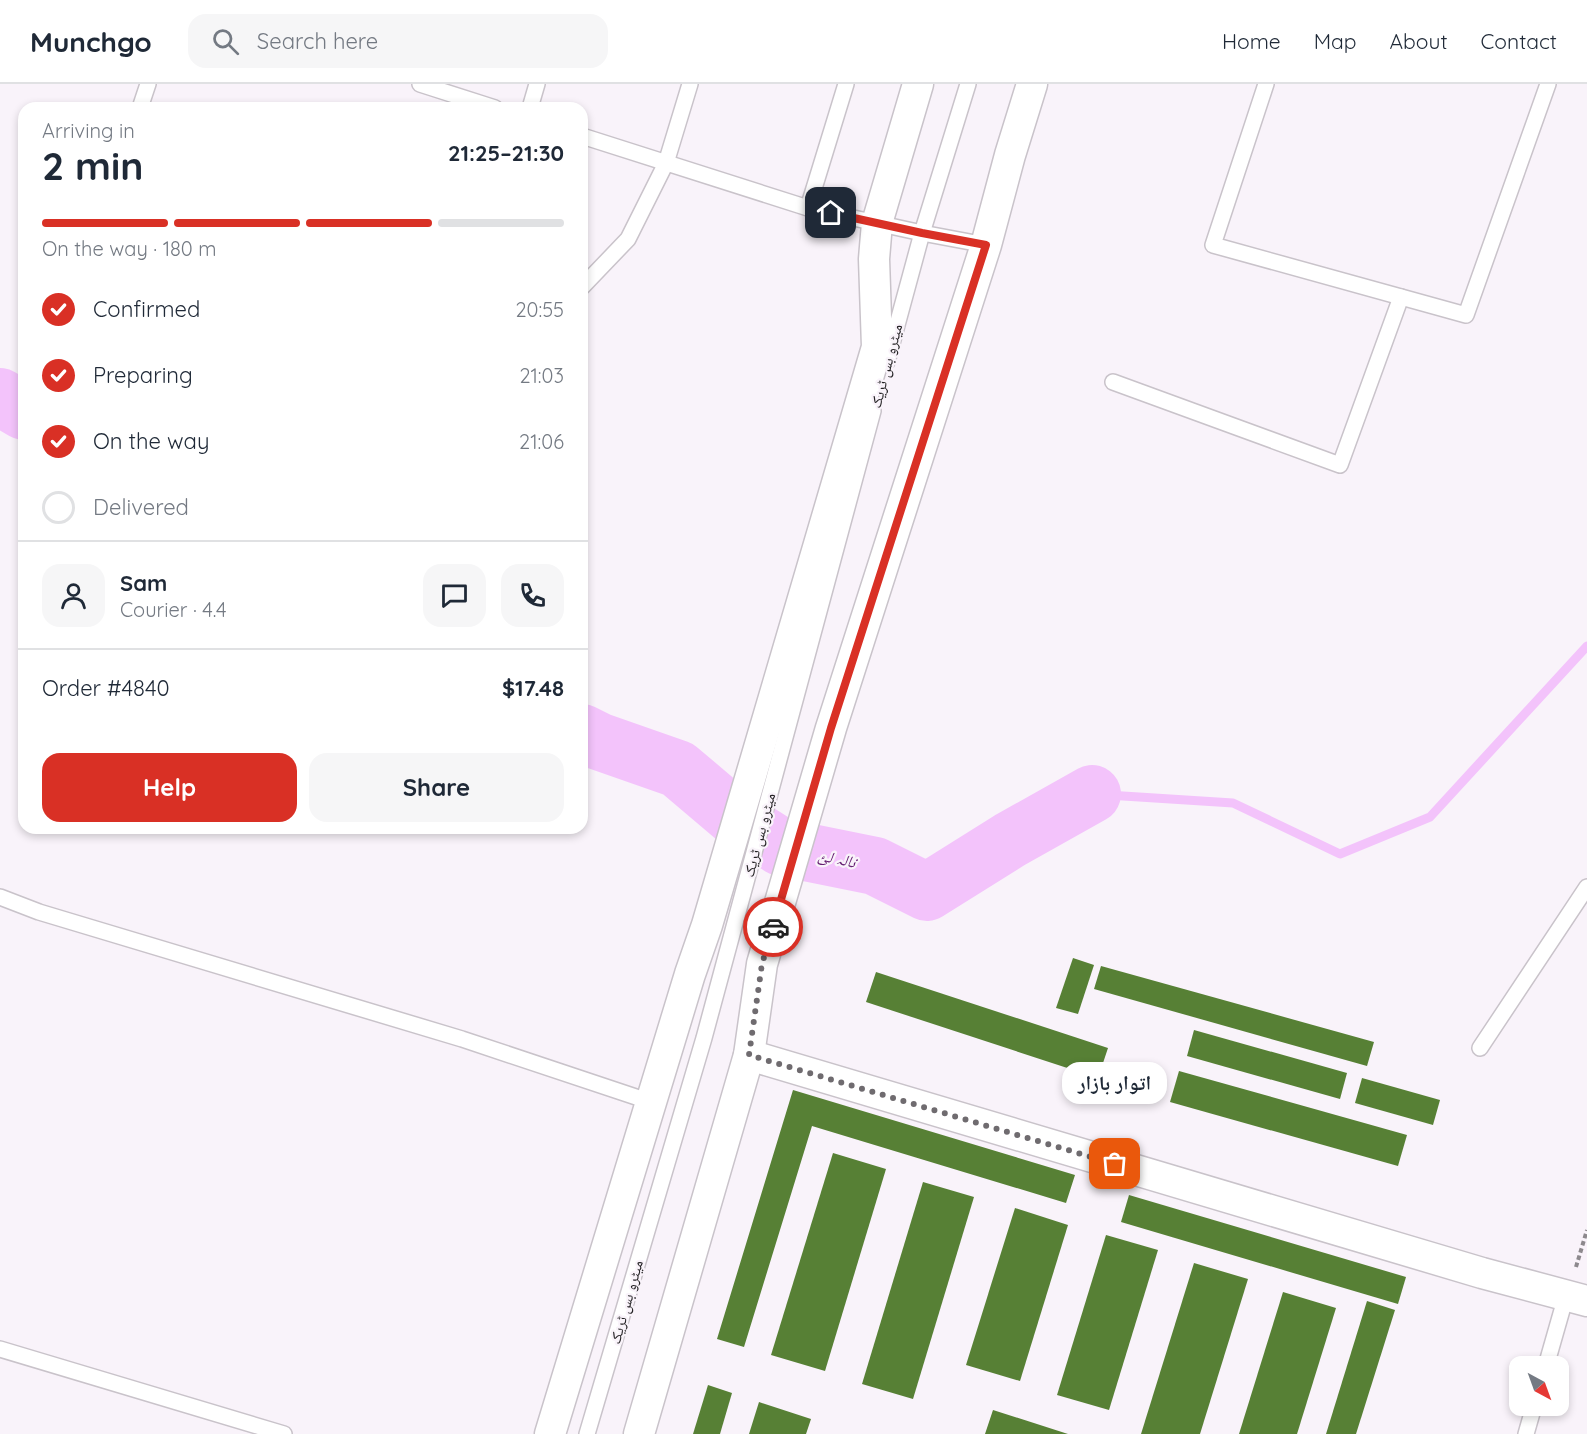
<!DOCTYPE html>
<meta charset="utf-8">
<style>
body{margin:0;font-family:Quicksand,"Noto Naskh Arabic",sans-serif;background:#f6f6f7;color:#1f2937;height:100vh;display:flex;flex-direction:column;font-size:22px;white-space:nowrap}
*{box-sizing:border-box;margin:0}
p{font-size:20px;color:#747a83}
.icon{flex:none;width:33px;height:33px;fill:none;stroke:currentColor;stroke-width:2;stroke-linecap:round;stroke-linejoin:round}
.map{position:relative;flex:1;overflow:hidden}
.sheet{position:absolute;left:18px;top:18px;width:570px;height:732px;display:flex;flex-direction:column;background:#fff;border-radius:18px;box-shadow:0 3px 9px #0003}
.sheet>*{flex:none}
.needle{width:39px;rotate:139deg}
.fabs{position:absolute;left:1509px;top:1272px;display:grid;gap:12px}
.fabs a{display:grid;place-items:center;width:60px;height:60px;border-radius:12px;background:#fff;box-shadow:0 3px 9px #0003;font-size:30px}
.pin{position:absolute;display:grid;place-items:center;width:51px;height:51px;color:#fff;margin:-26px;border-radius:12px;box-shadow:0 3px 9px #0006}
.courier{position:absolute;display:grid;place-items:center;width:60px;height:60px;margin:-30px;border:4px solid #d93025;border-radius:50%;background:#fff;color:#222;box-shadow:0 2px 8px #0007}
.bubble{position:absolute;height:42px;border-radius:18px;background:#fff;box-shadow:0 3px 9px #0003;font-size:20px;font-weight:700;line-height:42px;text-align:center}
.summary em{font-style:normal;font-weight:700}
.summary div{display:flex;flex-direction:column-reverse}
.summary{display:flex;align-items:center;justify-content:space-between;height:102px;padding:0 24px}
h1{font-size:39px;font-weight:700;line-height:45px}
.bar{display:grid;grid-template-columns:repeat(4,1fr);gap:9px 6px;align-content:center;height:72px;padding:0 24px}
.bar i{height:8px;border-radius:4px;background:#e0e1e3}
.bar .active{background:#d93025}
.bar p{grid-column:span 4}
.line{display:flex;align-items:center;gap:15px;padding:0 24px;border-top:2px solid #e0e1e3}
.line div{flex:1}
.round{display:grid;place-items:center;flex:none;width:63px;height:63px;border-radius:18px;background:#f6f6f7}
ol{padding:0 24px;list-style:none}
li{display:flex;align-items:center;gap:18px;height:66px}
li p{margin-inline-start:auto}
li .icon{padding:6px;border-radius:50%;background:#d93025;color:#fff;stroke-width:4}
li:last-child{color:#747a83}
li i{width:33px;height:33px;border:3px solid #e0e1e3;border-radius:50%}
.button{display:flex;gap:12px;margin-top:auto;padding:12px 24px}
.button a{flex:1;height:69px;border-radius:18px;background:#d93025;color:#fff;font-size:24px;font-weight:700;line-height:69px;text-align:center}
.button a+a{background:#f6f6f7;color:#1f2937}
header{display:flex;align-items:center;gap:36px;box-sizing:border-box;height:84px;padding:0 30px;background:#fff;border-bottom:2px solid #e0e1e3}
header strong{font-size:28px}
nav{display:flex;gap:33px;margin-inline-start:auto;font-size:21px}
.search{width:420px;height:54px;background:#f6f6f7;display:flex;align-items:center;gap:15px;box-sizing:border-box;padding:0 21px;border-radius:18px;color:#747a83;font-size:22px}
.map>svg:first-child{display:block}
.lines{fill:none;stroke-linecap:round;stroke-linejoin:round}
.stream{stroke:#f3c3fb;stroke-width:9}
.river{stroke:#f3c3fb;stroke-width:58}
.building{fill:#578035}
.service-casing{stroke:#c9c3ca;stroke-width:18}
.minor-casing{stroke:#c9c3ca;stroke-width:33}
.path{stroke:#8d898d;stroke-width:4;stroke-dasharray:4.5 3;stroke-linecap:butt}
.service{stroke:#fff;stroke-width:15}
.minor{stroke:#fff;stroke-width:30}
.done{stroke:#6f6b6f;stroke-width:6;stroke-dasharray:0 10.8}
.route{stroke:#d93025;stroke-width:8}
.labels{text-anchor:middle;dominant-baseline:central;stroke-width:4.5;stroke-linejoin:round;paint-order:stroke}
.street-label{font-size:15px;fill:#242224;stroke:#f9f3fa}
.water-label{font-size:16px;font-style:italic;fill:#662072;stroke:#f9f3fa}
</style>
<header>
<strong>Munchgo</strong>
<div class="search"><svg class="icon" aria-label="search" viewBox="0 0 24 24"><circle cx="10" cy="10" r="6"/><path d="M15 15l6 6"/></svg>Search here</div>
<nav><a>Home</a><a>Map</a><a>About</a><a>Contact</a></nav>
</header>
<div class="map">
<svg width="1587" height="1350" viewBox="0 0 1587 1350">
<rect width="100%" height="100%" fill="#f9f3fa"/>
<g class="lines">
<!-- stream -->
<path class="stream" d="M1092 710 1233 719 1340 770 1430 733 1587 562"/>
<!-- river -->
<g class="river">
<path d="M0 313 24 327"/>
<path d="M582 649 598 657 678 685 737 735 781 763 875 782 927 808 1010 756 1092 710"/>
</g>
</g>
<!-- building -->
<g class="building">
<path d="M1073 874 1094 881 1078 930 1056 924Z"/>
<path d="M1101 882 1374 958 1367 982 1094 905Z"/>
<path d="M876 888 1108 964 1098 994 866 918Z"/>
<path d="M1194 946 1347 989 1340 1015 1187 972Z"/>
<path d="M1179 987 1407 1051 1398 1082 1170 1018Z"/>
<path d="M1362 994 1440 1016 1433 1041 1355 1019Z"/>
<path d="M793 1006 1075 1091 1066 1119 812 1042 744 1263 717 1255Z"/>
<path d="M833 1069 886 1085 825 1287 771 1271Z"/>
<path d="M923 1098 974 1113 913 1315 862 1300Z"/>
<path d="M1129 1111 1406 1193 1398 1220 1121 1138Z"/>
<path d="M1015 1124 1068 1141 1020 1297 966 1281Z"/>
<path d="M1106 1151 1158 1166 1109 1326 1057 1311Z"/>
<path d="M1194 1179 1248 1195 1200 1350H1141Z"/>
<path d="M1283 1208 1336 1224 1297 1350H1239Z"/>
<path d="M1367 1217 1395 1226 1356 1350H1326Z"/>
<path d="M708 1301 732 1309 720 1350H693Z"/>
<path d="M759 1318 811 1335 806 1350H749Z"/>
<path d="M993 1326 1068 1350H985Z"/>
</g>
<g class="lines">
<!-- service casing -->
<g class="service-casing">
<g id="service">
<path d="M420 0 495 24"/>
<path d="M1266 0 1213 161 1466 231 1548 0"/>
<path d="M140 24 148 0"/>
<path d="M530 24 537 0"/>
<path d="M582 52 808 124 922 149 986 161"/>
<path d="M808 124 846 0"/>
<path d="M582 203 628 155 666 79 690 0"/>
<path d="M887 278 922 149 968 0"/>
<path d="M1113 298 1340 381 1401 213"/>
<path d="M0 813 39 828 462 955 651 1018"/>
<path d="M1480 964 1587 803"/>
<path d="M0 1265 284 1350"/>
<path d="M1546 1282 1566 1212"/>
<path d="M587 1350 704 954 873 327"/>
<path d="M1526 1350 1534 1322"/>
</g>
</g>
<!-- minor casing -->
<g class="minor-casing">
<g id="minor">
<path d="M749 971 1482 1189 1587 1217"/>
<path d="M550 1350 690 890 707 841 877 263 874 175 877 139 918 0"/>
<path d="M639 1350 749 971 762 880 831 644 986 161 1010 71 1032 0"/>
</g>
</g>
<!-- path -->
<path class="path" d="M1576 1183 1587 1146"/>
<!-- service -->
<use href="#service" class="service"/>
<!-- minor -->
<use href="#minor" class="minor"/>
</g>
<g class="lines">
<!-- done -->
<path class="done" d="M773 843 762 880 749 971 1115 1080"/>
<!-- route -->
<path class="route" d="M773 843 831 644 986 161 922 149 831 129"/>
</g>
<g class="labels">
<!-- street labels -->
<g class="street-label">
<text transform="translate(886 282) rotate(-75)">میٹرو بس ٹریک</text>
<text transform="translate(759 751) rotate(-75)">میٹرو بس ٹریک</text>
<text transform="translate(626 1218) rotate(-74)">میٹرو بس ٹریک</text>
</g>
<!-- water labels -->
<g class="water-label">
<text transform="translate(837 774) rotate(12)">نالہ لئ</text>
</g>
</g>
</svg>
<div class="fabs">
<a><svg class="needle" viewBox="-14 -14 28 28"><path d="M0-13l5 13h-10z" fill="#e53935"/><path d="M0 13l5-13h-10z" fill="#747a83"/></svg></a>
</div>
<div class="pin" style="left:1115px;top:1080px;background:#ea580c"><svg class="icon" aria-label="bag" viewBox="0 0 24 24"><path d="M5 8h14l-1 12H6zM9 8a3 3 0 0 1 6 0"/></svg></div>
<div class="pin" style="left:831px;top:129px;background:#1f2937"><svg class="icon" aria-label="home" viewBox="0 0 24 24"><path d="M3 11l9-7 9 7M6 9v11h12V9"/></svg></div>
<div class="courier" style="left:773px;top:843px"><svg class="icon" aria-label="car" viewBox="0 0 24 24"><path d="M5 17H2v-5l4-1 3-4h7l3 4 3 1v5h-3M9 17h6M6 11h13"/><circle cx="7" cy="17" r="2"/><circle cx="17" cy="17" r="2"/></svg></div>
<div class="bubble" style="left:1062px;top:978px;width:105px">اتوار بازار</div>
<section class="sheet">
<div class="summary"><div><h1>2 min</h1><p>Arriving in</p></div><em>21:25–21:30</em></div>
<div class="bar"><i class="active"></i><i class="active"></i><i class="active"></i><i></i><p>On the way · 180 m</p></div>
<ol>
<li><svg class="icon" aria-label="check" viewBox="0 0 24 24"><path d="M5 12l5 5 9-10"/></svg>Confirmed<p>20:55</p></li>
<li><svg class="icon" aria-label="check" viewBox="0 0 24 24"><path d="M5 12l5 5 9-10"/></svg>Preparing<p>21:03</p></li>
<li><svg class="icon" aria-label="check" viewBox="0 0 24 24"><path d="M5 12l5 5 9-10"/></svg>On the way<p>21:06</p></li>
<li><i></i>Delivered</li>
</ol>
<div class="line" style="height:108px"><a class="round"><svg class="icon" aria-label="person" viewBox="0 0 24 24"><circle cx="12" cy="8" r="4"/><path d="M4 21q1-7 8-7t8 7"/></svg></a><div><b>Sam</b><p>Courier · 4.4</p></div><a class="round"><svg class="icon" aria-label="chat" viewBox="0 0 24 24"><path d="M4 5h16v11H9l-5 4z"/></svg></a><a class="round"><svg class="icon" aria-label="phone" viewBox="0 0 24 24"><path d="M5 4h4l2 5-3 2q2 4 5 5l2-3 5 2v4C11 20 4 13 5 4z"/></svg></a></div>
<div class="line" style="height:78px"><div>Order #4840</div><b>$17.48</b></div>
<div class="button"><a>Help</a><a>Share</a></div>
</section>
</div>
